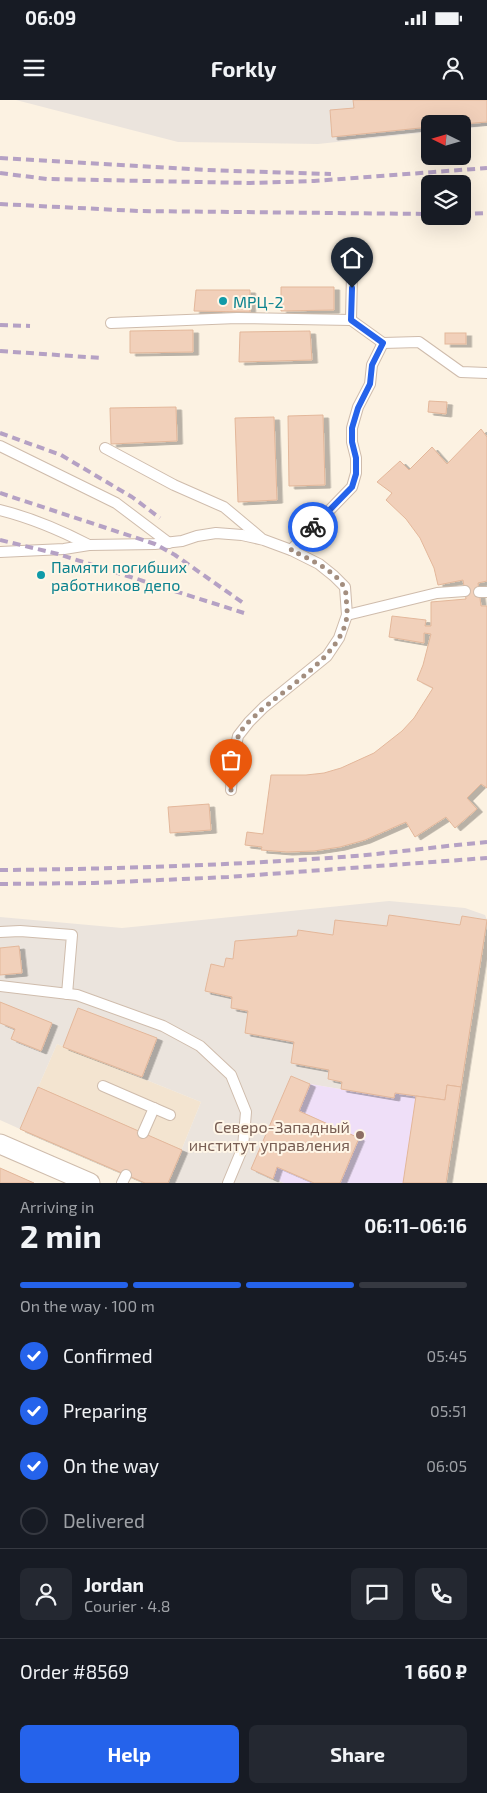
<!DOCTYPE html>
<meta charset="utf-8">
<style>
body{margin:0;font-family:"Exo 2",sans-serif;background:#242831;color:#f1f3f6;height:100vh;display:flex;flex-direction:column;font-size:19px;white-space:nowrap}
*{box-sizing:border-box;margin:0}
p{font-size:16px;color:#9ea1a6}
.icon{flex:none;width:28px;height:28px;fill:none;stroke:currentColor;stroke-width:2;stroke-linecap:round;stroke-linejoin:round}
.map{position:relative;height:1083px;overflow:hidden}
.details{display:flex;flex-direction:column;background:#171b24;flex:1}
.details>*{flex:none}
.needle{width:32px;rotate:275deg}
.fabs{position:absolute;left:421px;top:15px;display:grid;gap:10px}
.fabs a{display:grid;place-items:center;width:50px;height:50px;border-radius:8px;background:#171b24;box-shadow:0 5px 20px #0002;font-size:25px}
.pin{position:absolute;display:grid;place-items:center;width:42px;height:42px;color:#fff;margin:-51px -21px;border-radius:50% 50% 50% 0;rotate:-45deg;box-shadow:0 0 5px #0007}
.pin .icon{rotate:45deg}
.courier{position:absolute;display:grid;place-items:center;width:50px;height:50px;margin:-25px;border:4px solid #2563eb;border-radius:50%;background:#fff;color:#222;box-shadow:0 1px 6px #0007}
.overview em{font-style:normal;font-weight:700}
.overview div{display:flex;flex-direction:column-reverse}
.overview{display:flex;align-items:center;justify-content:space-between;height:85px;padding:0 20px}
h1{font-size:32px;font-weight:700;line-height:38px}
.bar{display:grid;grid-template-columns:repeat(4,1fr);gap:8px 5px;align-content:center;height:60px;padding:0 20px}
.bar i{height:6px;border-radius:4px;background:#363941}
.bar .on{background:#2563eb}
.bar p{grid-column:span 4}
.line{display:flex;align-items:center;gap:12px;padding:0 20px;border-top:1px solid #363941}
.line div{flex:1}
.round{display:grid;place-items:center;flex:none;width:52px;height:52px;border-radius:8px;background:#242831}
ol{padding:0 20px;list-style:none}
li{display:flex;align-items:center;gap:15px;height:55px}
li p{margin-inline-start:auto}
li .icon{padding:5px;border-radius:50%;background:#2563eb;color:#fff;stroke-width:4}
li:last-child{color:#9ea1a6}
li i{width:28px;height:28px;border:2px solid #363941;border-radius:50%}
.button{display:flex;gap:10px;margin-top:auto;padding:10px 20px}
.button a{flex:1;height:58px;border-radius:8px;background:#2563eb;color:#fff;font-size:20px;font-weight:700;line-height:58px;text-align:center}
.button a+a{background:#242831;color:#f1f3f6}
.status{display:flex;justify-content:space-between;align-items:center;height:35px;padding:0 25px;background:#171b24;direction:ltr}
.status svg{height:14px;fill:currentColor}
header{display:flex;justify-content:space-between;align-items:center;height:65px;padding:0 20px;background:#171b24;font-size:22px;font-weight:700}
.map>svg:first-child{display:block}
.residential{fill:#f3e4d0}
.industrial{fill:#ebe4dd}
.education{fill:#efdff8}
.building{fill:#f1d0ba;stroke:#e3b79a;filter:url(#shadow)}
.lines{fill:none;stroke-linecap:round;stroke-linejoin:round}
.lane-casing{stroke:#cfbcac;stroke-width:12}
.street-casing{stroke:#cfbcac;stroke-width:21}
.lane{stroke:#fff;stroke-width:10}
.street{stroke:#fff;stroke-width:19}
.rail{stroke:#b5a1c4;stroke-width:4;stroke-dasharray:8 5;stroke-linecap:butt}
.done{stroke:#a38e7f;stroke-width:5;stroke-dasharray:0 9}
.route{stroke:#2563eb;stroke-width:6}
.culture-dot{fill:#0f9aa8;stroke:#fff6e7;stroke-width:2}
.education-dot{fill:#8d6e63;stroke:#fff6e7;stroke-width:2}
.labels{text-anchor:middle;dominant-baseline:central;stroke-width:4;stroke-linejoin:round;paint-order:stroke}
.culture-label{font-size:16px;fill:#0d838f;stroke:#fff6e7;text-anchor:start}
.education-label{font-size:16px;fill:#785e54;stroke:#fff6e7;text-anchor:end}
</style>
<div class="status"><b>06:09</b><svg viewBox="0 0 49 12"><path d="M0 12V9h3v3zM5 12V6h3v6zM10 12V3h3v9zM15 12V0h3v12zM26 1h20v11H26zM47 4h2v5h-2z"/></svg></div>
<header><svg class="icon" aria-label="menu" viewBox="0 0 24 24"><path d="M4 6h16M4 12h16M4 18h16"/></svg>Forkly<svg class="icon" aria-label="person" viewBox="0 0 24 24"><circle cx="12" cy="8" r="4"/><path d="M4 21q1-7 8-7t8 7"/></svg></header>
<div class="map">
<svg width="487" height="1083" viewBox="0 0 487 1083">
<defs>
<filter id="shadow"><feDropShadow dx="5.5" dy="3" stdDeviation="0" flood-color="#0004"/></filter>
</defs>
<rect width="100%" height="100%" fill="#fcf2e2"/>
<!-- residential -->
<path class="residential" d="M57 944 201 1002 168 1083H145L20 1029Z"/>
<!-- industrial -->
<g class="industrial">
<path d="M16 0H487V26L463 29 462 24H430V32L318 44 178 42Z"/>
<path d="M389 801 465 808 485 815 487 820 461 987 447 985 445 1000 395 993 394 998 310 984 291 976 273 1079 284 1083H168L201 1002 57 944 20 1029 0 1020V817L122 828Z"/>
</g>
<!-- education -->
<path class="education" d="M291 976 310 984 394 998 395 993 444 1000 447 985 461 987 446 1083H284L251 1069Z"/>
<!-- building -->
<g class="building">
<path d="M353 0H487V22L462 24H430V27L332 37 330 10 354 8Z"/>
<path d="M281 187H334V210L281 211Z"/>
<path d="M196 190H250V212L194 211Z"/>
<path d="M193 230V252L130 253V231Z"/>
<path d="M310 231 312 260 239 262 240 232Z"/>
<rect x="445" y="233" width="21" height="11"/>
<path d="M429 301 447 302 446 314 428 312Z"/>
<path d="M176 307 177 341 111 344 110 308Z"/>
<path d="M323 315 325 385 289 386 288 316Z"/>
<path d="M274 317 277 400 238 402 235 318Z"/>
<path d="M481 329 487 337V481L478 483 481 506H487V688L481 684 467 698 477 709 455 728 446 717 415 737 406 722 365 740 340 747 314 751 287 752 261 750 262 747 245 745 247 732 263 734 271 675H306L324 673 341 668 374 653 402 631 414 618 433 588 417 580 423 565 431 534 424 533V543L389 537 392 516 426 520 425 526H431V502L466 499 463 480 438 485 434 468 420 438 406 419 386 400 392 393 377 382 400 361 409 370 432 347 447 364Z"/>
<path d="M209 704 211 730 170 733 168 707Z"/>
<path d="M389 815 460 825 462 816 487 820 461 987 447 985 445 1000 395 993 394 998 341 989 342 982 328 979 329 970 291 963 294 942 245 933 248 911 231 908 232 897 205 891 211 864 224 867 226 858 233 859 235 841 297 836 298 830 333 835 335 820 387 826Z"/>
<path d="M19 846 22 873 0 875V848Z"/>
<path d="M0 902 52 923 41 951 11 939 15 929 0 923Z"/>
<path d="M78 908 157 938 142 977 63 947Z"/>
<path d="M291 976 310 984 299 1011 359 1038 340 1083H314L277 1067 273 1079 251 1069Z"/>
<path d="M447 985 461 987 446 1083H403L416 996 445 1000Z"/>
<path d="M38 987 182 1050 168 1083H145L20 1029Z"/>
<path d="M0 1068 34 1083H0Z"/>
</g>
<g class="lines">
<!-- lane casing -->
<g class="lane-casing">
<g id="lane">
<path d="M352 174 351 220 383 243 419 242 461 272 487 273"/>
<path d="M111 223 237 218 351 220"/>
<path d="M0 346 116 403 169 443"/>
<path d="M105 348 174 385 224 407 261 438"/>
<path d="M0 410C32 418 60 430 89 445"/>
<path d="M291 450 352 387 356 373V358L352 342V328L358 307 370 284 372 265 383 243"/>
<path d="M0 452 64 449 89 445 155 444 182 441 197 436 216 433 242 435 264 440 291 450 319 464 334 476 345 487 347 515 339 538 327 556 264 607 249 622 238 636 233 660 231 690"/>
<path d="M479 492H487"/>
<path d="M347 515 437 493 465 491"/>
<path d="M0 832 20 831 72 835 67 894"/>
<path d="M0 886 77 895 163 926 200 946 231 975 246 1012 243 1047 228 1083"/>
<path d="M103 986 170 1015"/>
<path d="M143 1033 154 1008"/>
<path d="M122 1083 126 1075"/>
</g>
</g>
<!-- street casing -->
<g class="street-casing">
<path id="street" d="M0 1044 90 1083"/>
</g>
<!-- lane -->
<use href="#lane" class="lane"/>
<!-- street -->
<use href="#street" class="street"/>
<!-- rail -->
<g class="rail">
<path d="M0 58 206 70 331 74"/>
<path d="M0 73 47 79 250 83 314 81 487 68"/>
<path d="M0 104 138 111 430 114"/>
<path d="M462 114 487 113"/>
<path d="M0 225 30 226"/>
<path d="M0 251 101 258"/>
<path d="M0 333 61 355 132 397 160 418"/>
<path d="M0 393 155 444 175 455 246 505"/>
<path d="M0 440 58 454 244 513"/>
<path d="M0 770C119 769 237 765 355 756 399 752 443 746 487 742"/>
<path d="M0 784 94 783 228 777 487 758"/>
</g>
</g>
<g class="lines">
<!-- done -->
<path class="done" d="M231 690C232 674 232 651 238 637 241 628 251 620 258 613 285 588 350 551 347 509 346 503 347 492 344 487 335 470 307 458 291 450L313 427"/>
<!-- route -->
<path class="route" d="M313 427 352 387 356 374V358L352 342V328L358 308 370 284 372 265 383 243 351 220 352 188"/>
</g>
<!-- markers -->
<g class="culture-dot">
<circle cx="223" cy="201" r="5"/>
<circle cx="41" cy="475" r="5"/>
</g>
<circle class="education-dot" cx="360" cy="1035" r="5"/>
<g class="labels">
<!-- culture labels -->
<g class="culture-label">
<text x="233" y="201">МРЦ-2</text>
<text x="51" y="466">Памяти погибших<tspan x="51" dy="18">работников депо</tspan></text>
</g>
<!-- education labels -->
<g class="education-label">
<text x="350" y="1026">Северо-Западный<tspan x="350" dy="18">институт управления</tspan></text>
</g>
</g>
</svg>
<div class="fabs">
<a><svg class="needle" viewBox="-14 -14 28 28"><path d="M0-13l5 13h-10z" fill="#e53935"/><path d="M0 13l5-13h-10z" fill="#9ea1a6"/></svg></a>
<a><svg class="icon" aria-label="layers" viewBox="0 0 24 24"><path d="M12 4l9 5-9 5-9-5zM3 14l9 5 9-5"/></svg></a>
</div>
<div class="pin" style="left:231px;top:690px;background:#ea580c"><svg class="icon" aria-label="bag" viewBox="0 0 24 24"><path d="M5 8h14l-1 12H6zM9 8a3 3 0 0 1 6 0"/></svg></div>
<div class="pin" style="left:352px;top:188px;background:#1f2937"><svg class="icon" aria-label="home" viewBox="0 0 24 24"><path d="M3 11l9-7 9 7M6 9v11h12V9"/></svg></div>
<div class="courier" style="left:313px;top:427px"><svg class="icon" aria-label="bike" viewBox="0 0 24 24"><circle cx="6" cy="16" r="4"/><circle cx="18" cy="16" r="4"/><path d="M6 16l4-8h5l3 8M10 8l3 8H6M13 5h3"/></svg></div>
</div>
<section class="details">
<div class="overview"><div><h1>2 min</h1><p>Arriving in</p></div><em>06:11–06:16</em></div>
<div class="bar"><i class="on"></i><i class="on"></i><i class="on"></i><i></i><p>On the way · 100 m</p></div>
<ol>
<li><svg class="icon" aria-label="check" viewBox="0 0 24 24"><path d="M5 12l5 5 9-10"/></svg>Confirmed<p>05:45</p></li>
<li><svg class="icon" aria-label="check" viewBox="0 0 24 24"><path d="M5 12l5 5 9-10"/></svg>Preparing<p>05:51</p></li>
<li><svg class="icon" aria-label="check" viewBox="0 0 24 24"><path d="M5 12l5 5 9-10"/></svg>On the way<p>06:05</p></li>
<li><i></i>Delivered</li>
</ol>
<div class="line" style="height:90px"><a class="round"><svg class="icon" aria-label="person" viewBox="0 0 24 24"><circle cx="12" cy="8" r="4"/><path d="M4 21q1-7 8-7t8 7"/></svg></a><div><b>Jordan</b><p>Courier · 4.8</p></div><a class="round"><svg class="icon" aria-label="chat" viewBox="0 0 24 24"><path d="M4 5h16v11H9l-5 4z"/></svg></a><a class="round"><svg class="icon" aria-label="phone" viewBox="0 0 24 24"><path d="M5 4h4l2 5-3 2q2 4 5 5l2-3 5 2v4C11 20 4 13 5 4z"/></svg></a></div>
<div class="line" style="height:65px"><div>Order #8569</div><b>1 660 ₽</b></div>
<div class="button"><a>Help</a><a>Share</a></div>
</section>
